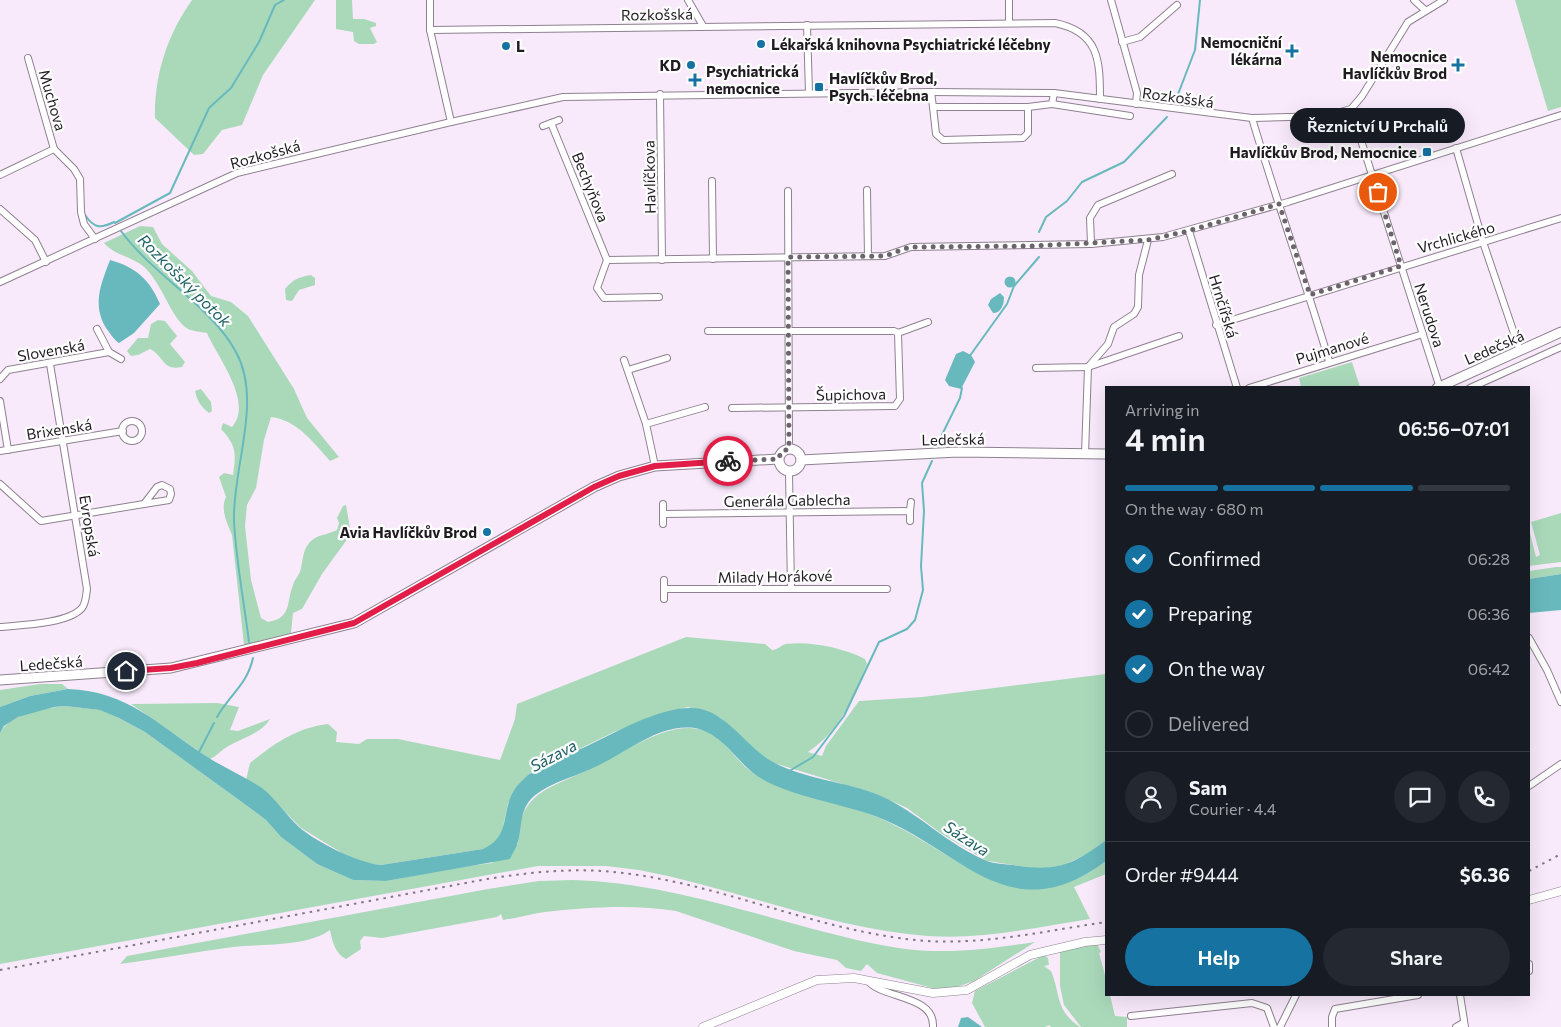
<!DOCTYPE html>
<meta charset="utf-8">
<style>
body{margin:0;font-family:Commissioner,sans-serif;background:#242831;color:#f1f3f6;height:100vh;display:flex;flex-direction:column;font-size:19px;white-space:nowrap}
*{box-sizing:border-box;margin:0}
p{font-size:16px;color:#9ea1a6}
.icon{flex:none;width:28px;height:28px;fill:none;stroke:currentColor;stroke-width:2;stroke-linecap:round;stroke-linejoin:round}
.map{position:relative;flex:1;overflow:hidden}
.side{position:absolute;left:1105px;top:386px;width:425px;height:610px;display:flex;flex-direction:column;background:#171b24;border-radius:0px;box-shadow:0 5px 20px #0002}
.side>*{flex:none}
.pin{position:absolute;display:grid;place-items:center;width:42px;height:42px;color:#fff;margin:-21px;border:2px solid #fff;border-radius:50%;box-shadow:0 1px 5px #0007}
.courier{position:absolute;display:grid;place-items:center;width:50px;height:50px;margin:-25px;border:4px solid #e11d48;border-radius:50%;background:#fff;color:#222;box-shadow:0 1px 6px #0007}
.bubble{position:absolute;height:35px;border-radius:18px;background:#171b24;box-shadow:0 5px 20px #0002;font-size:16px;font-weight:600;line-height:35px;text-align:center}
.head em{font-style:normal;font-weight:600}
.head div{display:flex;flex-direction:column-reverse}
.head{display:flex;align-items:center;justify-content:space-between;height:85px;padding:0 20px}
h1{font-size:32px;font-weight:600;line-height:38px}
.bar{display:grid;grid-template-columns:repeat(4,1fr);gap:8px 5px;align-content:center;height:60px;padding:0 20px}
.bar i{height:6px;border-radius:4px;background:#363941}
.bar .current{background:#1672a0}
.bar p{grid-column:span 4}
.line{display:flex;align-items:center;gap:12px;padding:0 20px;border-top:1px solid #363941}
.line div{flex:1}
.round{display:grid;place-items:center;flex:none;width:52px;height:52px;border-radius:26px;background:#242831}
ol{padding:0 20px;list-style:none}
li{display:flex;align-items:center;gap:15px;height:55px}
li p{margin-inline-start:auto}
li .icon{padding:5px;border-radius:50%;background:#1672a0;color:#fff;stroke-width:4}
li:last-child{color:#9ea1a6}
li i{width:28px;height:28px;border:2px solid #363941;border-radius:50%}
.action{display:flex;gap:10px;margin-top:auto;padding:10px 20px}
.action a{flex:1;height:58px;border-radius:30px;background:#1672a0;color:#fff;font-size:20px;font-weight:600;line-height:58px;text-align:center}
.action a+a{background:#242831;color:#f1f3f6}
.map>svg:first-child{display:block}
.green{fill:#aad9ba}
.water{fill:#68b9bd}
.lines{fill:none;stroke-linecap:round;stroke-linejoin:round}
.stream{stroke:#68b9bd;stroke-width:2}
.minor-casing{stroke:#8e8190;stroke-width:8}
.tertiary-casing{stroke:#8e8190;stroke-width:9}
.secondary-casing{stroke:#8e8190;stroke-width:11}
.minor{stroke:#fff;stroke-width:6}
.tertiary{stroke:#fff;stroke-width:8}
.secondary{stroke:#fff;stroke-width:9}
.rail{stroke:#817782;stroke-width:2;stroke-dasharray:2.5 5;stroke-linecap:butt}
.done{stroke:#6c636d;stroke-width:5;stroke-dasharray:0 9}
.route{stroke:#e11d48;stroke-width:6}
.poi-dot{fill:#1672a0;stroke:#fdfdfd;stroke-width:2}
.labels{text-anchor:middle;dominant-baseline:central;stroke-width:4.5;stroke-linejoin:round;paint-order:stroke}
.street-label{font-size:15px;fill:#201b21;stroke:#fdfdfd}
.poi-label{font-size:15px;font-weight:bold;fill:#201b21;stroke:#fdfdfd;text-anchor:end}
.water-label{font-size:16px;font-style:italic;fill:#1e6164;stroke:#fdfdfd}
</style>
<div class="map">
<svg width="1561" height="1027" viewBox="0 0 1561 1027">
<rect width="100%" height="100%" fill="#f9eafb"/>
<!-- green -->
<g class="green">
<path d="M192 0H315L263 75 242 125 222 130 203 154 194 155 155 118C154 76 167 35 192 0Z"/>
<path d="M336 0H352L353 19H364L376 23V26L370 28 377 42 374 44H359L354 41 353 32 336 29Z"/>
<path d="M1515 0H1561V107L1548 111Z"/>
<path d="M140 226 153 227 162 244 192 271 211 296 231 302 248 316 294 389 307 418 339 457 330 461C314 443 297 420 271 417L264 440 256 488 247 505 245 526 251 580 261 618 268 622C292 618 286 603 293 585 295 578 300 575 301 568 303 559 303 549 310 542 317 534 328 535 337 530L339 523 337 518 343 506 346 505 351 534 322 574 302 609 293 613 291 633 244 645 232 535C227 523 220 509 226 497L219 477 224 473 233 475C236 454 237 446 221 429L223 423 232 427C254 402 217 357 207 333 201 332 193 331 188 329 171 319 162 282 143 266 130 256 114 255 104 243Z"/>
<path d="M311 275 315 278V285L299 290 292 301 286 300 285 289C293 279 299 277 311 275Z"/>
<path d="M158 320 165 321 177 336 170 344 185 362 182 367C162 371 165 357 150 349L138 355 131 356 127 351 138 338H148L151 324Z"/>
<path d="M1352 362 1360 387H1301L1299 378Z"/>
<path d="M201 389 211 402 212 411 209 413C201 407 197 401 195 391Z"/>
<path d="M1561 513V562L1529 566V529L1536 557 1540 555 1531 522Z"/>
<path d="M1556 567H1561V574L1529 579V571Z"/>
<path d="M686 637 765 644 772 650C778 650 781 645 786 644 811 641 843 648 865 659L867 664C853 698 840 731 808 752L822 756 826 746 859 701 922 697 1106 674V840L1089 853 1062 866 1039 869 987 861 942 834 907 808 878 795 774 763 756 752 721 718 688 707 671 711 614 732 530 773 508 803 501 836 496 844 483 849 381 865 368 864 342 853 301 828 262 789 246 780 250 763C275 743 296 728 328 724L337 732 336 742 359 744 367 739H398L500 760 515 719 517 704Z"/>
<path d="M40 684H62L68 689 30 696 0 707V690Z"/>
<path d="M217 703 239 707 230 730 238 731 270 719C261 734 242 738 227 747 220 751 217 756 210 759L131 704Z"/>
<path d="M65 706 101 710 119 718 145 732 239 800 266 820 281 837 317 864 353 880 386 881 453 868 492 863 518 844C519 797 541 791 579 774 609 761 658 726 690 728 725 730 732 762 759 777 795 797 839 801 877 817 959 851 1014 929 1106 861V874L1074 887 1090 919C1037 927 982 940 928 936 830 929 735 888 639 870L606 866H538L0 964V733C11 713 44 708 65 706Z"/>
<path d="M572 880C655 882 734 908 813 929 841 936 870 944 899 948 945 955 989 949 1035 942L974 981 951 989H936L877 973 867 964 861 971 846 968 837 960 794 951 676 911C635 904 587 907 545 912 531 914 517 918 503 920L501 914 497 917 382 938 364 936 360 941 361 949 346 959C335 954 332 940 330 930 307 947 261 944 233 947 196 952 157 959 120 964L127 956 488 889 539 881Z"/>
<path d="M1097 944 1101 952 1099 953 1106 979V995H1110L1115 1016 1127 1017V1027H1081L1064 1005 1060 986V951L1069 947Z"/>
<path d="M1044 955 1048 958 1049 965 1044 966 1051 971C1061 995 1055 1010 1080 1027H1051L1049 1025 1045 1027H985L972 1003 975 991Z"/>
</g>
<!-- water -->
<g class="water">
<path d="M110 260C136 267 150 280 160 304L134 333 119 343C114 340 110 333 106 328 92 304 101 284 110 260Z"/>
<circle cx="1010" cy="282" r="5.5"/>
<path d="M1000 293 1004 297C1004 305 1001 313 993 313L988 305 991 299Z"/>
<path d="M963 351 971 355 975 362 961 389 949 386 945 380 956 354Z"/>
<path d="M1561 574V610L1529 613V579Z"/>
<path d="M68 689C128 691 158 725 206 756 224 768 244 776 262 788 276 799 286 815 299 827 316 842 358 863 381 865L483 849C513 836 499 809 517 786 521 782 526 776 531 773 547 761 567 755 585 747 615 733 657 708 690 708 725 707 745 747 773 762 806 780 846 781 881 796 919 813 948 845 987 861 994 864 1005 864 1013 865 1055 872 1072 866 1106 840V861C1008 934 961 848 875 816 839 803 788 796 757 776 736 761 725 737 699 729 688 726 673 728 662 732 639 740 617 757 595 767 575 777 547 783 531 799 519 812 522 831 517 845 515 850 512 854 510 859L386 881 353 880 317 864 281 837 266 820 239 800 145 732 119 718 100 710 65 706 54 707 18 717 4 726 0 733V707L30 696Z"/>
<path d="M968 1017 982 1027H958L961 1018Z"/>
</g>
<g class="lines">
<!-- stream -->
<g class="stream">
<path d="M1175 102 1195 50 1200 0"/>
<path d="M85 215C94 228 100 229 114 222"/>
<path d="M115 223 170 193 209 108 231 88 259 42 275 5 284 0"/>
<path d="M121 231C153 275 212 307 236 352 263 401 232 469 234 521 236 561 244 602 249 642"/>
<path d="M1039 232 1046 217 1067 201 1082 182 1124 162 1167 117"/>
<path d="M969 357 1007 304 1014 286 1039 257"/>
<path d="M937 445 960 398 962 388"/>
<path d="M217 717C230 694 247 685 253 658"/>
<path d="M199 752 214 723"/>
<path d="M791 770 813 757 844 716 879 642 907 629 915 620 923 590 921 566 924 511 922 483 932 461"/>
</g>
<!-- minor casing -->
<g class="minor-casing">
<g id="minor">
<path d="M430 0V30L451 122"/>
<path d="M688 0 703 26"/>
<path d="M1009 0V22"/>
<path d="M1111 0 1137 93 1136 104"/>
<path d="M1414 0 1425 10"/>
<path d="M807 25 809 93"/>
<path d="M430 30 1055 23C1099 32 1100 60 1100 99"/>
<path d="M1122 42 1140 37 1177 5"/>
<path d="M28 58 54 149"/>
<path d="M931 92 933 107H1028L1052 104 1054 93"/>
<path d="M660 94 662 260"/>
<path d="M1052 104 1130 116"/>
<path d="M933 107 936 134 943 140 1023 138 1028 133V107"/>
<path d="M1351 109 1440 388"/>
<path d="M1252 118C1276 200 1305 280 1329 361"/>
<path d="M551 123 607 260 885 256 911 247 1091 244 1163 237 1288 202 1561 115"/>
<path d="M543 126 559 120"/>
<path d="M1456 148 1483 242 1520 351"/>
<path d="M54 149 74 169 80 179 81 212 84 224 95 239"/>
<path d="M0 175 54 149"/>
<path d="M712 181 713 259"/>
<path d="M867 190 868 256"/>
<path d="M788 191 789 449"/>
<path d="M0 209 35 240 46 262"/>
<path d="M1189 231 1237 388"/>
<path d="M1091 244 1090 218 1098 205 1172 174"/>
<path d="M607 260 597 288 604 298 659 297"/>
<path d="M0 282 237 173 451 122 563 97 931 92 1054 93 1252 118 1326 116 1351 109 1362 96 1408 22 1444 0"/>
<path d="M1216 325 1561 218"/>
<path d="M97 329 109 352 121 359"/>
<path d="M708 331H894L898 333 900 399 895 406 732 408"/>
<path d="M898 333 928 322"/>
<path d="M624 360 646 424 655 466"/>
<path d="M1036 368 1088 367 1179 336"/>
<path d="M628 370 667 358"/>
<path d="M0 379 8 370 109 352"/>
<path d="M1249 388 1423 334"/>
<path d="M1470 388 1561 347"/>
<path d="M0 401 8 450"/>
<circle cx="132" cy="431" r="10"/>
<path d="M646 424 705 407"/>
<path d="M0 451 123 431"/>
<path d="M1085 454 1088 367 1108 344 1114 327 1134 314 1138 307 1139 275 1148 240"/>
<path d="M789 472 791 589"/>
<path d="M0 484 41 521 144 504"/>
<path d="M162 485 170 489 171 494 169 500 144 504 157 487Z"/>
<path d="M663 504V514L910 511V521"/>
<path d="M910 511 911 502"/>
<path d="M663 524V514"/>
<path d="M664 580V589H887"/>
<path d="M664 599V589"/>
<path d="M0 627C21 625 68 624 82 608 86 603 86 595 87 589L50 364"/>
<path d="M1529 638 1547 670 1561 702"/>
<path d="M1529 786 1561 764"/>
<path d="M1529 964V971"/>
<path d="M868 981C883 999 935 995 933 1027"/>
<path d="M1460 995 1465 1027"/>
<path d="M1131 1016 1252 1003 1267 1008 1274 1027"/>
<path d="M1280 1027 1296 995"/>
<path d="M1332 1027V1017L1335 1009 1418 995"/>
<path d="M1456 1027 1463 1023"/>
</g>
</g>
<!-- tertiary casing -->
<g class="tertiary-casing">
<g id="tertiary">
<path d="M1529 900 1561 891"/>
<path d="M703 1027 817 980 854 978 933 993 967 990 1030 955 1085 942 1106 940"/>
</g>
</g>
<!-- secondary casing -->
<g class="secondary-casing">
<g id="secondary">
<path d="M1437 388 1561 332"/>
<circle cx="790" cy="460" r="11"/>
<path d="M801 460 958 452 1106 454"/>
<path d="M0 680 171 668 354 623 594 487 619 476 655 466 778 459"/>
</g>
</g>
<!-- minor -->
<use href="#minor" class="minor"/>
<!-- tertiary -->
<use href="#tertiary" class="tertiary"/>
<!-- secondary -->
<use href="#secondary" class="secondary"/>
<!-- rail -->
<g class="rail">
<path d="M1529 871 1561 854"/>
<path d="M0 970 487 879C532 872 576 867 623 873 717 884 805 925 899 938 968 949 1038 932 1106 922"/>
</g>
</g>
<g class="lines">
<!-- done -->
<path class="done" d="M728 461 778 459 782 451 789 449 788 257 885 256 910 247 1031 246 1148 240 1188 231 1279 204 1310 295 1401 266 1378 192"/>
<!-- route -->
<path class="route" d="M126 671 171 668 197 663 354 623 594 487 619 476 655 466 728 461"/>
</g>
<!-- markers -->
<g class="poi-dot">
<circle cx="761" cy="44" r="5"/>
<circle cx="506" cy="46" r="5"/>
<path d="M1289.5 43.5h5v5h5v5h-5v5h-5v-5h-5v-5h5z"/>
<circle cx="691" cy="65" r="5"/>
<path d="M1455.5 57.5h5v5h5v5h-5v5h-5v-5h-5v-5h5z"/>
<path d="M692.5 72.5h5v5h5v5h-5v5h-5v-5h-5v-5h5z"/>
<rect x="814" y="82" width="10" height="10" rx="2.5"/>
<rect x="1422" y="147" width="10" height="10" rx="2.5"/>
<circle cx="487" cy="532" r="5"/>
</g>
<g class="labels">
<!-- street labels -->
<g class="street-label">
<text transform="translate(657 14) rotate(-1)">Rozkošská</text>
<text transform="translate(1178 97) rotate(8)">Rozkošská</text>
<text transform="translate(53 100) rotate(74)">Muchova</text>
<text transform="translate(265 154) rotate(-15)">Rozkošská</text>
<text transform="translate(649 177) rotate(-91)">Havlíčkova</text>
<text transform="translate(591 187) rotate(68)">Bechyňova</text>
<text transform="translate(1456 237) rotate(-16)">Vrchlického</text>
<text transform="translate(1224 306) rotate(73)">Hrnčířská</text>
<text transform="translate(1430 315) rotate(72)">Nerudova</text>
<text transform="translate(1494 347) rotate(-24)">Ledečská</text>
<text transform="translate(1332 348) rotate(-17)">Pujmanové</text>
<text transform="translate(51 350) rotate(-10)">Slovenská</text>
<text transform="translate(851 394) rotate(-1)">Šupichova</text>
<text transform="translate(59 429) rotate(-9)">Brixenská</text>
<text transform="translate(953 439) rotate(-1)">Ledečská</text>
<text transform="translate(787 500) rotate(-1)">Generála Gablecha</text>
<text transform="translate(90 526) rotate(81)">Evropská</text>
<text transform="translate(775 576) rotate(-1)">Milady Horákové</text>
<text transform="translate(51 663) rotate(-4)">Ledečská</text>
</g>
<!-- poi labels -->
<g class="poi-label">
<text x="1282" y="42">Nemocniční<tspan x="1282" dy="17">lékárna</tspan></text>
<text x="771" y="44" text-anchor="start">Lékařská knihovna Psychiatrické léčebny</text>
<text x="516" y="46" text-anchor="start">L</text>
<text x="1447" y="56">Nemocnice<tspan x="1447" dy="17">Havlíčkův Brod</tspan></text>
<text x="681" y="65">KD</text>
<text x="706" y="71" text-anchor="start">Psychiatrická<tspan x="706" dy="17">nemocnice</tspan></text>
<text x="829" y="78" text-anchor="start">Havlíčkův Brod,<tspan x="829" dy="17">Psych. léčebna</tspan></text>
<text x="1417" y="152">Havlíčkův Brod, Nemocnice</text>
<text x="477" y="532">Avia Havlíčkův Brod</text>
</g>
<!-- water labels -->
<g class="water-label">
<text transform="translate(185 280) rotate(45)">Rozkošský potok</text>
<text transform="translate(553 755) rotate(-28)">Sázava</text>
<text transform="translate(967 838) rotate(33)">Sázava</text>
</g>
</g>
</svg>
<div class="pin" style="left:1378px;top:192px;background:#ea580c"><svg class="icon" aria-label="bag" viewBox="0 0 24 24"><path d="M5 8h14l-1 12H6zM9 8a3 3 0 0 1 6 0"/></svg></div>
<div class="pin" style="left:126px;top:671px;background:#1f2937"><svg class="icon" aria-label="home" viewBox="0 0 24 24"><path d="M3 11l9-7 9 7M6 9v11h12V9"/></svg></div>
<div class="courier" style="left:728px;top:461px"><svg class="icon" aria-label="bike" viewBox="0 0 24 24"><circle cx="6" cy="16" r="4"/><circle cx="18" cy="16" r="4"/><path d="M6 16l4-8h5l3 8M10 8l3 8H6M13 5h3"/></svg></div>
<div class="bubble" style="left:1290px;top:108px;width:175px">Řeznictví U Prchalů</div>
<section class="side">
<div class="head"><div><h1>4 min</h1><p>Arriving in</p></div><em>06:56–07:01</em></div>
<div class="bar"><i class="current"></i><i class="current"></i><i class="current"></i><i></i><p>On the way · 680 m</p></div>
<ol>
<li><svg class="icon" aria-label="check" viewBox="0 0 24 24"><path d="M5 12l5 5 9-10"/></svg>Confirmed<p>06:28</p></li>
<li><svg class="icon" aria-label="check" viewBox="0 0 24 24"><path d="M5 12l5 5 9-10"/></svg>Preparing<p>06:36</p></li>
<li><svg class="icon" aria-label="check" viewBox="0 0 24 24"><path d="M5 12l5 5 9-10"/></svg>On the way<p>06:42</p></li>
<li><i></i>Delivered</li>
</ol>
<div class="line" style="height:90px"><a class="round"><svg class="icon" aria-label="person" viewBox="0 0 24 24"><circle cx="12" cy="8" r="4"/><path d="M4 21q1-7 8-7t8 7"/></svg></a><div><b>Sam</b><p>Courier · 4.4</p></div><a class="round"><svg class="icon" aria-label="chat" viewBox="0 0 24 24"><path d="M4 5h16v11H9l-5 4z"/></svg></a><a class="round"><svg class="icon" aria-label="phone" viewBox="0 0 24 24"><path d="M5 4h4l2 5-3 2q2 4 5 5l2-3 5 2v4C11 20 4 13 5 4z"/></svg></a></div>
<div class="line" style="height:65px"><div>Order #9444</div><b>$6.36</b></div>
<div class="action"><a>Help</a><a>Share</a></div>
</section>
</div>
